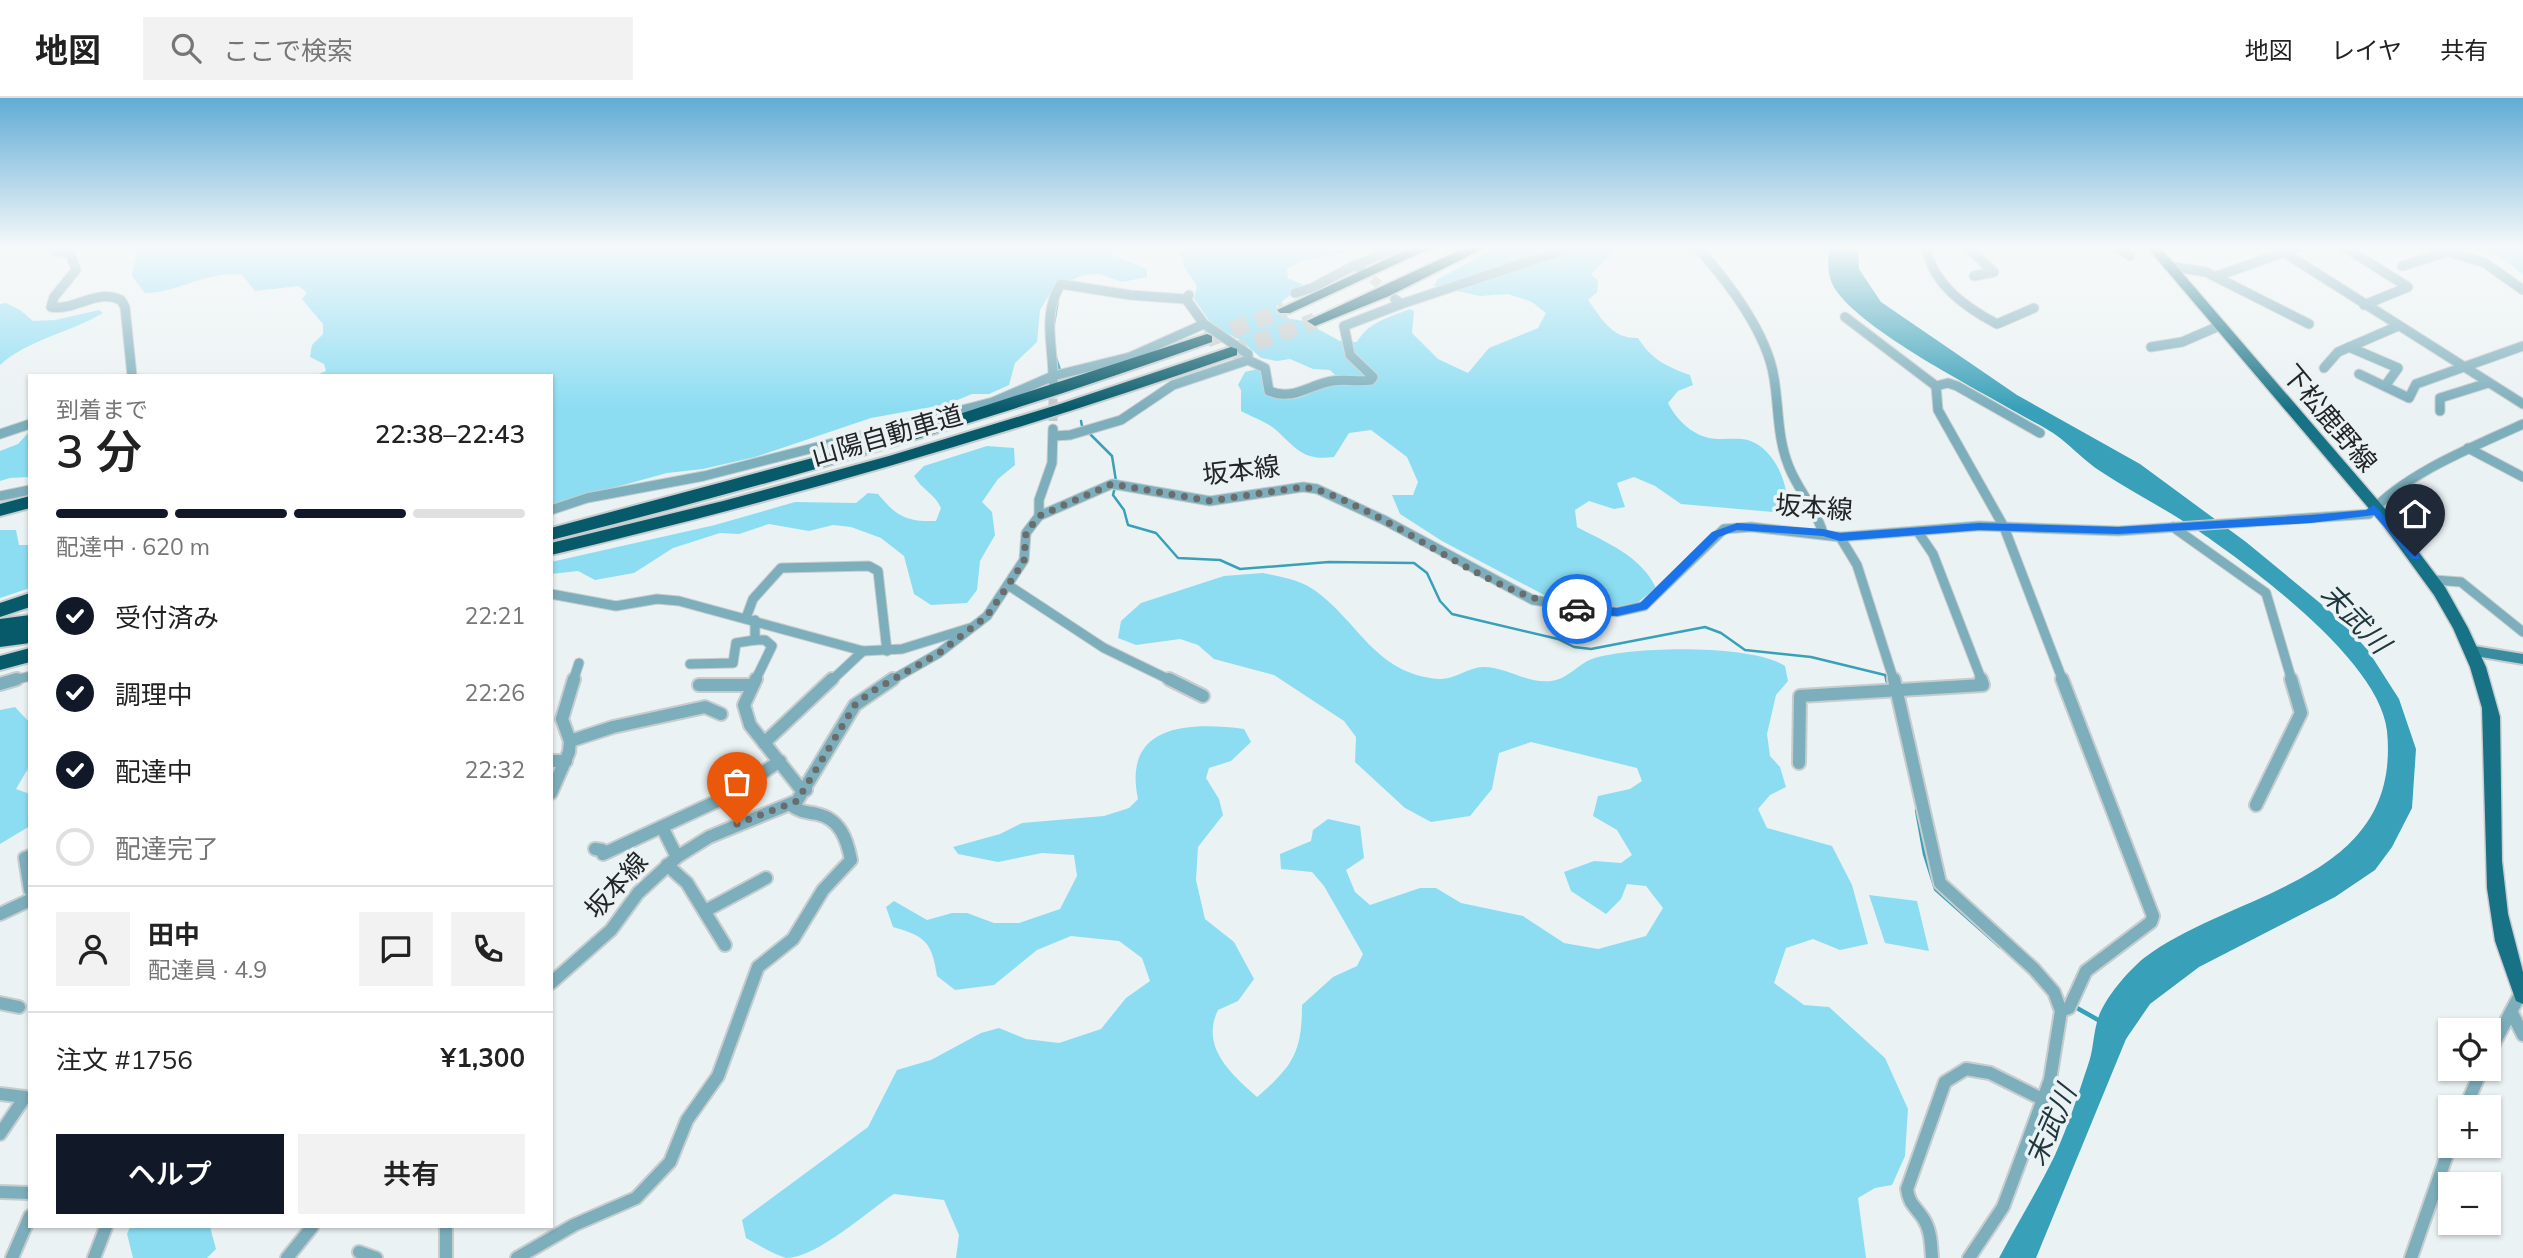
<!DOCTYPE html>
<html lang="ja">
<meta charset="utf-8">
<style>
body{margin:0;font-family:Mulish,"Noto Sans JP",sans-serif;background:#f2f2f2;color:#222;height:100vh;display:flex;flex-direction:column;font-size:26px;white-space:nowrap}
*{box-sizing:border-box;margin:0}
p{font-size:23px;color:#767676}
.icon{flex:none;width:38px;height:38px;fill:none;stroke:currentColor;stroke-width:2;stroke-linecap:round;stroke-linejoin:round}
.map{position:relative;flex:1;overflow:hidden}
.sheet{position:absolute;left:28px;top:276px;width:525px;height:854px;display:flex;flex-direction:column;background:#fff;border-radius:0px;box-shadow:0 2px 5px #0004}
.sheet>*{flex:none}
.buttons{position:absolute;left:2438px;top:920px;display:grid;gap:14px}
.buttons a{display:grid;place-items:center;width:63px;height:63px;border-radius:0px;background:#fff;box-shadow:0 2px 5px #0004;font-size:35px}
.pin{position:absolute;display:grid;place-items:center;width:60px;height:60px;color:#fff;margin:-72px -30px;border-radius:50% 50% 50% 0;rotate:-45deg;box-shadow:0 0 7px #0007}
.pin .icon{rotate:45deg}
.courier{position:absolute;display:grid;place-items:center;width:70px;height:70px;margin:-35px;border:5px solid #1a73e8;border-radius:50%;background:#fff;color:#222;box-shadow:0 2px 9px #0007}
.summary em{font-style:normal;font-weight:600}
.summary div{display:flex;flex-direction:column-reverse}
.summary{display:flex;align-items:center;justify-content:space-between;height:119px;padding:0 28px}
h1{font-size:46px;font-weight:600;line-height:52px}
.bar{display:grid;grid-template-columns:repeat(4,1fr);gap:10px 7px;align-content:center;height:84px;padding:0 28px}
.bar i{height:9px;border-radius:5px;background:#e0e0e0}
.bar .selected{background:#111827}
.bar p{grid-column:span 4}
.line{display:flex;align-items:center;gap:18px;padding:0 28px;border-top:2px solid #e0e0e0}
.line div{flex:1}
.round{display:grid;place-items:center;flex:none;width:74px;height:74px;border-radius:0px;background:#f2f2f2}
ol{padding:0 28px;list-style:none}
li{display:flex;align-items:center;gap:21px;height:77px}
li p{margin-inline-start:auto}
li .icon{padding:7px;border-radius:50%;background:#111827;color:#fff;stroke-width:4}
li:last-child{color:#767676}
li i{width:38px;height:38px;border:4px solid #e0e0e0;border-radius:50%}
.action{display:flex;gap:14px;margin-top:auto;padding:14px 28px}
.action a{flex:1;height:80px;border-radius:0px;background:#111827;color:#fff;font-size:28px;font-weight:600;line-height:80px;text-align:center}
.action a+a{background:#f2f2f2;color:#222}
header{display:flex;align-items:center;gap:42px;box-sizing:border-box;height:98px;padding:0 35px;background:#fff;border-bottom:2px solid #e0e0e0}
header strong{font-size:33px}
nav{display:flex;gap:38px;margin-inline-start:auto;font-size:24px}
.search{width:490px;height:63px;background:#f2f2f2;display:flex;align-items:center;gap:18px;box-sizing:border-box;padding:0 24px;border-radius:0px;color:#767676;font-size:26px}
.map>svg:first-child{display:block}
.green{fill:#8cddf2}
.water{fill:#38a0b8}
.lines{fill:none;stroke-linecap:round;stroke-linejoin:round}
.stream-far1{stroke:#38a0b8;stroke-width:2.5}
.stream{stroke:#38a0b8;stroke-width:4.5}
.minor-tunnel{stroke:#c3c9ca;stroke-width:9;stroke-dasharray:9 4.5;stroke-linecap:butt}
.motorway-tunnel{stroke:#c3c9ca;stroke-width:17;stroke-dasharray:17 9;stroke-linecap:butt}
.minor-far1-casing{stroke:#c7cdce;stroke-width:11}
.minor-casing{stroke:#c7cdce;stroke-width:16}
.secondary-casing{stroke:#c7cdce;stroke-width:4}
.primary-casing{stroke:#c7cdce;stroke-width:3}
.motorway-casing{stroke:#c7cdce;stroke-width:4}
.minor-far1{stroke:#7caebb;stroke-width:9}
.minor{stroke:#7caebb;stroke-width:12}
.secondary{fill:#398ca0;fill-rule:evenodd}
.primary{fill:#177285;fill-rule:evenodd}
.motorway{fill:#075a6a;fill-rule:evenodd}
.route{fill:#1a73e8}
.done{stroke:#696d6e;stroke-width:7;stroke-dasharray:0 12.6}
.labels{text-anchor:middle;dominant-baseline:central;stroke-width:7;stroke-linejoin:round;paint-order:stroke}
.street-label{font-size:26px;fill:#232526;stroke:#ebf2f3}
.water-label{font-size:28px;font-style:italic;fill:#20373d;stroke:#ebf2f3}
</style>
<header>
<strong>地図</strong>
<div class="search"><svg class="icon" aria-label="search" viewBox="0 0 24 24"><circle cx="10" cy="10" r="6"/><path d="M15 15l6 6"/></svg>ここで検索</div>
<nav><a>地図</a><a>レイヤ</a><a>共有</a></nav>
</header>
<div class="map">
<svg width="2523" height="1160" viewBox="0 0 2523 1160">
<rect width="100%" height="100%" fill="#ebf2f3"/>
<!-- green -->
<g class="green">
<path d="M137 148H1109L1113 157 1147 171V179L1122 184 1100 176 1084 177 1054 189 1040 212 1037 244 1015 265 1009 287 989 296H972L948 306 871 320 755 359 703 371 667 375 551 407V278H314L326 273 324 266 310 259 312 247 323 236V226L302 201 307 195 299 188 255 193 242 177C207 172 179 195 145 195L132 178Z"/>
<path d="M1379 148 1302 163 1287 171 1288 180 1304 187 1276 208 1287 220 1303 223 1340 243 1357 244C1368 224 1390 219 1410 211L1414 213 1412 235 1438 261 1468 275 1489 250 1538 230 1546 215 1532 204 1508 196 1480 198 1434 188 1438 181 1499 148H1610V157L1591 176 1598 183 1597 194 1588 202C1602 221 1612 241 1638 240 1651 261 1667 269 1690 277L1693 287 1678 293 1668 305C1676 321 1691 336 1709 340 1720 342 1732 340 1742 341 1767 344 1782 371 1786 393L1773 414 1681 406 1655 388 1634 379 1617 385 1625 409 1614 411 1589 403 1575 412 1577 429C1607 445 1641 458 1656 490L1637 505 1618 509 1546 498 1442 443 1400 416 1392 397H1413L1418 384 1407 359 1371 332 1349 335 1334 359C1303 363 1297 351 1276 332 1267 324 1252 319 1241 313V292L1238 287 1245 274 1257 271 1267 274 1265 292C1287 313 1317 294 1336 278L1330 272 1313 271 1290 261 1277 263 1261 260 1242 243 1213 228 1194 201 1197 188 1185 170 1178 148Z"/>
<path d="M2479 148H2523V177L2508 164Z"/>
<path d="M6 205 20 212 33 223 55 222 99 212 103 215C69 235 29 241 0 267V206Z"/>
<path d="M30 333V379L10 380 0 383V353L18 346Z"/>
<path d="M987 348 1014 350 1015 367 998 381 982 404 992 414 995 437 980 463 977 492 967 505 931 507 914 496 904 458 881 440 851 429 833 427 809 433 769 426 739 436 720 435 673 450 634 475 595 482 578 473 551 476V464L715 427 795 404 856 405 868 395 878 396C897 419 907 424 936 423L941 410C935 396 922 392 914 378L924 368Z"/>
<path d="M0 432H16L19 447H30V490L0 500Z"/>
<path d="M1263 475C1282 479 1302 482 1317 494 1360 526 1376 576 1439 581 1454 582 1471 568 1484 569 1507 569 1527 586 1551 583 1568 581 1578 566 1592 561 1630 548 1752 546 1785 568L1788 583 1776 597 1767 636 1770 658 1780 669 1786 689 1770 697 1758 711 1767 730 1832 748 1852 787 1868 846 1840 852 1813 841 1786 850 1774 885 1804 907 1829 909 1885 960 1908 1011 1905 1058 1892 1087 1875 1090 1858 1100 1866 1160H956L959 1137 944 1102 894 1096C869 1112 817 1160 786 1160 772 1156 759 1147 746 1140L742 1122 868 1029 897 972 931 962 981 935 999 930 1026 941 1059 945 1101 931 1126 900 1150 883 1142 860 1119 843 1071 838 1037 852 994 887 955 892 937 878C932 844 925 838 893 829L886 809 894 803 927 822 952 815H967L994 825H1019L1060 811 1077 778 1074 757 1042 755 998 764 958 756 953 749 1000 736 1022 725 1104 718 1129 710 1138 701C1122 626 1189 624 1244 631L1251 644 1231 663 1209 670 1206 680 1219 701 1223 717 1198 749 1196 782 1205 821 1234 844 1254 881 1238 903 1218 912C1200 949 1231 976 1257 999 1293 968 1302 954 1302 907L1333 879 1357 868 1363 856 1324 788 1312 774 1281 771 1280 756 1311 743 1313 732 1328 721 1360 728 1364 760 1346 772 1355 794 1370 807 1420 790H1436L1461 805 1523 818 1564 845 1598 851 1646 838 1663 810 1646 788 1627 786 1621 801 1606 816 1571 793 1564 774 1594 763 1621 765 1632 757 1617 732 1593 718 1598 698 1630 691 1642 683 1637 670 1531 644 1499 655 1492 691 1470 718 1431 724 1405 710 1355 664 1356 639 1344 623 1274 577 1214 561 1198 547 1180 541 1136 547 1118 540 1121 523 1141 505 1224 478Z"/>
<path d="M15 609 30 625V667L16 691 30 696V728L0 746V612Z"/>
<path d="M1869 797 1917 803 1929 853 1885 845Z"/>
<path d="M130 1129H210L216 1151 207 1160H133L127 1136Z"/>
</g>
<!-- water -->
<path class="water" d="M1830 148H1858L1859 171 1881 204 2017 297 2140 366 2246 444 2337 519 2367 551 2399 601 2416 651 2412 710 2392 749 2375 772 2335 799 2199 869 2150 906 2126 941 2036 1160H1999C2017 1126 2038 1092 2055 1057 2068 1028 2078 997 2088 967 2093 954 2093 939 2097 924 2102 903 2127 874 2144 860 2234 792 2402 785 2387 633 2380 564 2255 472 2200 434 2168 412 2133 395 2100 373 2086 364 2074 351 2060 340 2049 331 2035 325 2023 318 1975 290 1864 234 1835 191 1827 177 1827 163 1830 148Z"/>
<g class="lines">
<!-- stream-far1 -->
<g class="stream-far1">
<path d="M1054 226 1058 202"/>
<path d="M1055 257 1063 281"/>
<path d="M1081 323 1082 328 1112 358 1116 383"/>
<path d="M1115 389 1113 397 1124 412 1128 427 1156 435 1178 460 1220 462 1240 471 1329 464 1414 465 1427 475 1440 503 1452 516 1558 541 1574 549 1591 551 1705 529 1721 535 1745 552 1811 559 1885 577 1887 583"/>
</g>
<!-- stream -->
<g class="stream">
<path d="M1887 581 1889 588"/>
<path d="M1917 712 1925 756 1936 791 2000 848"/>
<path d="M2061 901 2100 923"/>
</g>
<!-- minor-tunnel -->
<g class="minor-tunnel">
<path d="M1362 172 1390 196"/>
<path d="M1053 287V331"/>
</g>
<!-- motorway-tunnel -->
<g class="motorway-tunnel">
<path d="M1207 241 1285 212"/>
<path d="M1231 254 1315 223"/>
</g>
<!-- minor-far1 casing -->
<g class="minor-far1-casing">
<g id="minor-far1">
<path d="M58 148 56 153 70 155 76 172 54 199 51 209C76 213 97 190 121 202L125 209 132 278"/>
<path d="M1696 148C1726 181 1767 234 1774 280 1779 310 1777 340 1789 369 1798 392 1816 411 1823 435"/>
<path d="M1926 148C1932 186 1965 209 1997 226L2034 210"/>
<path d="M1966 148 1994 174 1974 178"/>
<path d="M2115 148 2130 158"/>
<path d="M2274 148 2523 306"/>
<path d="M2428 148 2485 165 2523 192"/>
<path d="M2344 149 2408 189 2364 207"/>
<path d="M1355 167 1404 148"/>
<path d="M2168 168 2206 174 2309 226"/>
<path d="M2402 168 2445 155"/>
<path d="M2217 178 2302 148"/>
<path d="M1295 195 1312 190 1355 167 1362 172"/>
<path d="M1401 206 1576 148"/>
<path d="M1845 219 1936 288 1948 285 1957 288 2040 335"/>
<path d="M2151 249 2182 244 2219 228"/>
<path d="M2349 249 2398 270 2385 288"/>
<path d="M1248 262 1265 270 1269 293C1294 303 1308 287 1332 283 1345 281 1358 284 1371 282L1373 279 1350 257 1344 228 1401 206 1395 201"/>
<path d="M2324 270 2338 254 2398 228"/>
<path d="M2359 276 2409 300 2416 286 2523 248"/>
<path d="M1053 284C1054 249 1041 217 1061 186L1130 197 1186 201 1189 197"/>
<path d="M1936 288 1938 312 2004 429 2063 583"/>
<path d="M2440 313V300L2488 285"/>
<path d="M0 336 30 326"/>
<path d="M1054 338 1070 337 1121 322 1173 287 1248 262V256L1204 226 1186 201"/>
<path d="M2468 350 2523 379"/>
<path d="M0 398 30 392"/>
<path d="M551 412 587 400 704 378 993 304 1053 278 1130 259 1204 226"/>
<path d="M1039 418V402L1052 365 1053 331"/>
<path d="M2173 429 2266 495 2292 583"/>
<path d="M1918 434 1933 456 1982 583"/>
<path d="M1840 439 1857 467 1894 583"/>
<path d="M2434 482 2461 484 2523 534"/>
<path d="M1008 487 1104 550 1172 583"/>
<path d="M551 496 616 508 657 501 679 503 863 553 902 551 970 530"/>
<path d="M746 520 753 501 781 470 869 468 878 473 887 553"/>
<path d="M755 522V542H765L772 548 755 583"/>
<path d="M690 566 733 565 736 545 755 542"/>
<path d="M11 583 30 578"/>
<path d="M573 583 579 565"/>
<path d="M831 583 863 553"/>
<path d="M890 583 939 555 987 518 1024 462 1026 435 1039 418 1112 386 1210 403 1303 389 1317 391 1384 422 1533 502 1617 514 1644 508 1724 431 1751 429 1840 439 1979 428 2118 433 2369 416C2406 375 2473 349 2523 326"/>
</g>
</g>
<!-- minor casing -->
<g class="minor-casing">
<g id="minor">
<path d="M756 581 744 607 750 627 800 690 806 692"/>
<path d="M1169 581 1203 598"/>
<path d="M1894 581 1940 785 2034 871 2054 894 2061 913 2050 982 2028 1042 2003 1109 1969 1160"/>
<path d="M0 586 17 581"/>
<path d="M699 587H753"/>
<path d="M570 643 613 629 705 609 721 616"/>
<path d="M764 645 832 581"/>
<path d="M551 663H566"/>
<path d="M1799 665 1800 598 1983 587 1981 581"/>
<path d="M551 695 569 654 570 643 562 621 574 581"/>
<path d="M2256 707 2301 615 2291 581"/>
<path d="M662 729 677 759"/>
<path d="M595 751 602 752 603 756 726 699 780 663"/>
<path d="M30 758 25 760 30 792"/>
<path d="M667 767 687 785 725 847"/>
<path d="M705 813 766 780"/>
<path d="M0 816 30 802"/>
<path d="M551 885 611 832 638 795 677 759 709 739 797 703 855 607 893 581"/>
<path d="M0 905 19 909"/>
<path d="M2061 913 2069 910 2086 873 2151 824 2153 818 2062 581"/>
<path d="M2512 915 2523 937"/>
<path d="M2488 957 2523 891"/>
<path d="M0 996 25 999 0 1036"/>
<path d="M2465 1010 2482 971"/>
<path d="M0 1094 30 1095"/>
<path d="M446 1129V1160"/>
<path d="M359 1154 376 1160"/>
<path d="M12 1160 30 1118"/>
<path d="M94 1160 106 1129"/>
<path d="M287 1160 312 1129"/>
<path d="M517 1160 574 1127 636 1100 670 1064 687 1022 718 978 758 869 793 841 823 792 851 762C847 741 840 721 817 716 807 714 799 714 791 707"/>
<path d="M1932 1160C1931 1146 1931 1132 1923 1120 1915 1108 1909 1106 1907 1091L1945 984 1966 971 1990 975 2042 1001"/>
<path d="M2411 1160 2450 1048"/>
</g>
</g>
<!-- secondary casing -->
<g class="secondary-casing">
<path id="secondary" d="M2474 548 2523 556V566L2469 557 2467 553 2469 549Z"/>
</g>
<!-- primary casing -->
<g class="primary-casing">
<path id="primary" d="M2146 148H2159L2393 420 2445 489 2468 530 2486 569 2500 619 2502 763 2508 816 2523 874V906L2516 903 2495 843 2487 790 2482 610 2470 569 2453 530 2434 497 2383 427Z"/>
</g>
<!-- motorway casing -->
<g class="motorway-casing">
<g id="motorway">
<path d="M1415 148H1435L1290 215H1280L1277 212Z"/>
<path d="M1469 148H1488L1389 198 1320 226 1315 228 1307 223Z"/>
<path d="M1207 236 1212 238V244C995 321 775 386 551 442V430L876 343Z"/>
<path d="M1231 249 1237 251V257C1011 336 783 402 551 457V445L723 403 889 358 1057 307Z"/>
<path d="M30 398V410L0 418V406Z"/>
<path d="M30 495V509L0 519V505Z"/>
<path d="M30 517V545L0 549V521Z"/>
<path d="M30 550V564L0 572V558Z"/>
</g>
</g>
<!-- minor-far1 -->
<use href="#minor-far1" class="minor-far1"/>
<!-- minor -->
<use href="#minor" class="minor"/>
<!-- secondary -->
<use href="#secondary" class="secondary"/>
<!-- primary -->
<use href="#primary" class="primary"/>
<!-- motorway -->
<use href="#motorway" class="motorway"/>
</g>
<!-- sky -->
<linearGradient id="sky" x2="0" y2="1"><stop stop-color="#61acd5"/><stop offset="0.48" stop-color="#f6f9fa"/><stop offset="1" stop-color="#f6f9fa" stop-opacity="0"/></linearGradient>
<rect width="2523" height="311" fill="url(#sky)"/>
<!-- route -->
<path class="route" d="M2374 407 2419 455V461H2412L2374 417 2311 425 2118 436 1979 432 1840 443 1823 438 1737 432 1719 439 1647 511 1617 518 1577 515 1572 511 1577 507 1617 510 1640 505 1712 434 1737 425 1823 431 1840 435 1979 425 2118 429 2311 417 2366 412Z"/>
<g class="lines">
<!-- done -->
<path class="done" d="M737 726 797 703 855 607 871 594 939 555 987 518 1017 474 1024 462 1026 435 1039 418 1112 386 1210 403 1303 389C1326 392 1347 404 1368 414 1436 448 1501 499 1577 511"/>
</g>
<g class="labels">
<!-- street labels -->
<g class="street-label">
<text transform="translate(2330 320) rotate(50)">下松鹿野線</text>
<text transform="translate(887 337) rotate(-16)">山陽自動車道</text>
<text transform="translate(1241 372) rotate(-7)">坂本線</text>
<text transform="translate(1814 409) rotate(4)">坂本線</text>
<text transform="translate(616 787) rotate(-48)">坂本線</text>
</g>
<!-- water labels -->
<g class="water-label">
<text transform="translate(2356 520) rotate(46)">末武川</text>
<text transform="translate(2050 1027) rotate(-66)">末武川</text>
</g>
</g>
</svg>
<div class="buttons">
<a><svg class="icon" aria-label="locate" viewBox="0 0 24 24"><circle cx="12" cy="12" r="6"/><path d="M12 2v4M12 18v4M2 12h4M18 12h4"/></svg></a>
<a>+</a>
<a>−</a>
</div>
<div class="pin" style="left:737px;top:726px;background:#ea580c"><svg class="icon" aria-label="bag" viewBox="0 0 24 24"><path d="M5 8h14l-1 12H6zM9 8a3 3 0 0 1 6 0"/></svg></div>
<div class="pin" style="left:2415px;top:458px;background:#1f2937"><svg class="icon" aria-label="home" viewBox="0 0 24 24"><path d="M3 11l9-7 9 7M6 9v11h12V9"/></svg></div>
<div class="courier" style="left:1577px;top:511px"><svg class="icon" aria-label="car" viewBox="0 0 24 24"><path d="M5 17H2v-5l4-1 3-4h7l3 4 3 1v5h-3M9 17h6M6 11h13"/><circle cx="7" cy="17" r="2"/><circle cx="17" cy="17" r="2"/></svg></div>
<section class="sheet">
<div class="summary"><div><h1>3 分</h1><p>到着まで</p></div><em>22:38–22:43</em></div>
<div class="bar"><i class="selected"></i><i class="selected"></i><i class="selected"></i><i></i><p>配達中 · 620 m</p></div>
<ol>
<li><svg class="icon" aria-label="check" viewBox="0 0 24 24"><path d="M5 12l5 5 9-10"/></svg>受付済み<p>22:21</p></li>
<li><svg class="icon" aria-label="check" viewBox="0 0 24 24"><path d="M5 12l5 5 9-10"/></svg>調理中<p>22:26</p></li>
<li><svg class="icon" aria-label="check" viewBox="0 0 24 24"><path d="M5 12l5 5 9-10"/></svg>配達中<p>22:32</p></li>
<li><i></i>配達完了</li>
</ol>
<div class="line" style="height:126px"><a class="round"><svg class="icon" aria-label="person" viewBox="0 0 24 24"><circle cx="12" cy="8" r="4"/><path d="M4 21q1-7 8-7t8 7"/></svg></a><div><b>田中</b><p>配達員 · 4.9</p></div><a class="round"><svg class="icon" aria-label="chat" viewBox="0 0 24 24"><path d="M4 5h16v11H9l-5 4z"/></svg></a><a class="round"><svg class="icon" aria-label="phone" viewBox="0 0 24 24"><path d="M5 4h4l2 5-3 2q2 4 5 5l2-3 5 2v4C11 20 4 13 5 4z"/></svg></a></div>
<div class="line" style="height:91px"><div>注文 #1756</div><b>¥1,300</b></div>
<div class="action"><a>ヘルプ</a><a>共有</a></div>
</section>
</div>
